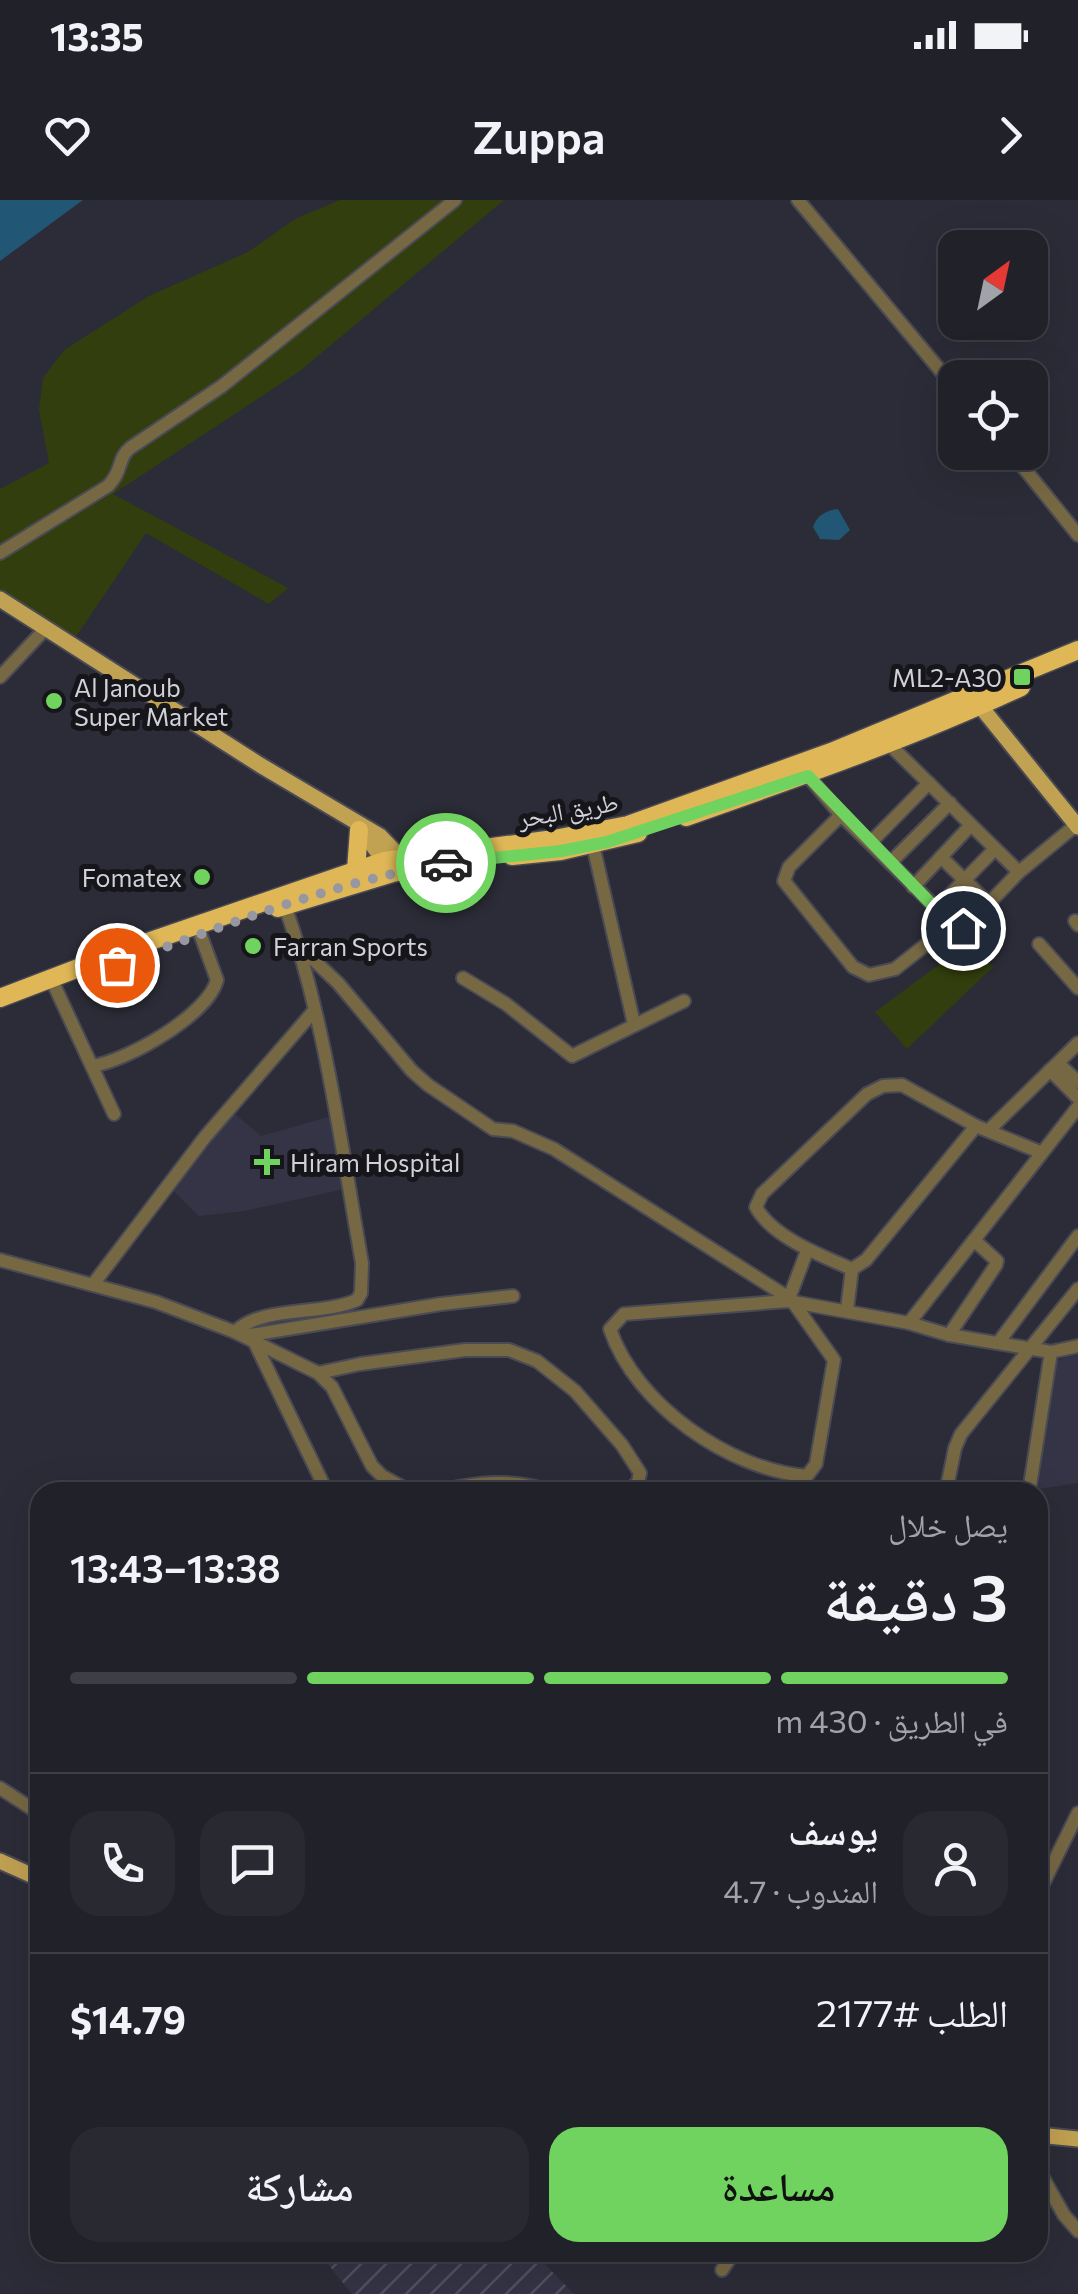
<!DOCTYPE html>
<html lang="ar">
<meta charset="utf-8">
<style>
body{margin:0;font-family:Commissioner,"Noto Naskh Arabic",sans-serif;background:#292932;color:#f1f3f6;direction:rtl;height:100vh;display:flex;flex-direction:column;font-size:38px;white-space:nowrap}
*{box-sizing:border-box;margin:0}
p{font-size:32px;color:#a2a3a8}
.icon{flex:none;width:55px;height:55px;fill:none;stroke:currentColor;stroke-width:2;stroke-linecap:round;stroke-linejoin:round}
.map{position:relative;flex:1;overflow:hidden;direction:ltr}
.side{position:absolute;left:30px;top:1282px;width:1018px;height:780px;display:flex;flex-direction:column;background:#21212a;border-radius:30px;box-shadow:0 10px 40px #0002,0 0 0 2px #3e3e47;direction:rtl}
.side>*{flex:none}
.needle{width:65px;rotate:33deg}
.tools{position:absolute;left:938px;top:30px;display:grid;gap:20px}
.tools a{display:grid;place-items:center;width:110px;height:110px;border-radius:20px;background:#21212a;box-shadow:0 10px 40px #0002,0 0 0 2px #3e3e47;font-size:50px}
.pin{position:absolute;display:grid;place-items:center;width:85px;height:85px;color:#fff;margin:-42px;border:5px solid #fff;border-radius:50%;box-shadow:0 2px 10px #0007}
.courier{position:absolute;display:grid;place-items:center;width:100px;height:100px;margin:-50px;border:8px solid #70d35f;border-radius:50%;background:#fff;color:#222;box-shadow:0 2px 12px #0007}
.head em{font-style:normal;font-weight:600}
.head div{display:flex;flex-direction:column-reverse}
.head{display:flex;align-items:center;justify-content:space-between;height:170px;padding:0 40px}
h1{font-size:65px;font-weight:600;line-height:75px}
.bar{display:grid;grid-template-columns:repeat(4,1fr);gap:15px 10px;align-content:center;height:120px;padding:0 40px}
.bar i{height:12px;border-radius:8px;background:#3e3e47}
.bar .active{background:#70d35f}
.bar p{grid-column:span 4}
.line{display:flex;align-items:center;gap:25px;padding:0 40px;border-top:2px solid #3e3e47}
.line div{flex:1}
.round{display:grid;place-items:center;flex:none;width:105px;height:105px;border-radius:30px;background:#292932}
.button{display:flex;gap:20px;margin-top:auto;padding:20px 40px}
.button a{flex:1;height:115px;border-radius:30px;background:#70d35f;color:#111;font-size:40px;font-weight:600;line-height:115px;text-align:center}
.button a+a{background:#292932;color:#f1f3f6}
.status{display:flex;justify-content:space-between;align-items:center;height:70px;padding:0 50px;background:#21212a;direction:ltr}
.status svg{height:28px;fill:currentColor}
header{display:flex;justify-content:space-between;align-items:center;height:130px;padding:0 40px;background:#21212a;font-size:45px;font-weight:600}
.map>svg:first-child{display:block}
.built{fill:#353446}
.industrial{fill:url(#industrial-furrows)}
.green{fill:#323e0d}
.water{fill:#215674}
.lines{fill:none;stroke-linecap:round;stroke-linejoin:round}
.minor-casing{stroke:#4a4a55;stroke-width:16}
.major-casing{stroke:#4a4a55;stroke-width:19}
.highway-casing{stroke:#4a4a55;stroke-width:21}
.minor{stroke:#776844;stroke-width:12}
.major{stroke:#c1a152;stroke-width:15}
.highway{stroke:#dfb756;stroke-width:18}
.done{stroke:#9797a1;stroke-width:10;stroke-dasharray:0 18}
.route{stroke:#70d35f;stroke-width:12}
.poi-dot{fill:#70d35f;stroke:#15151a;stroke-width:4}
.labels{text-anchor:middle;dominant-baseline:central;stroke-width:10;stroke-linejoin:round;paint-order:stroke}
.poi-label{font-size:25px;fill:#d1d1d9;stroke:#15151a;text-anchor:start}
.street-label{font-size:25px;fill:#d1d1d9;stroke:#15151a}
</style>
<div class="status"><b>13:35</b><svg viewBox="0 0 49 12"><path d="M0 12V9h3v3zM5 12V6h3v6zM10 12V3h3v9zM15 12V0h3v12zM26 1h20v11H26zM47 4h2v5h-2z"/></svg></div>
<header><svg class="icon" aria-label="forward" viewBox="0 0 24 24"><path d="M9 5l7 7-7 7"/></svg>Zuppa<svg class="icon" aria-label="heart" viewBox="0 0 24 24"><path d="M12 20l-8-8c-3-5 5-10 8-4 3-6 11-1 8 4z"/></svg></header>
<div class="map">
<svg width="1078" height="2094" viewBox="0 0 1078 2094">
<defs>
<pattern id="industrial-furrows" width="10" height="10" patternUnits="userSpaceOnUse" patternTransform="scale(2.5)"><rect width="10" height="10" fill="#353446"/><path d="M-1 1l2-2M0 10L10 0M9 11l2-2" fill="none" stroke="#515060"/></pattern>
</defs>
<rect width="100%" height="100%" fill="#2c2c38"/>
<!-- built -->
<g class="built">
<path d="M234 913 261 936 332 916 345 989 244 1011 199 1016 171 988Z"/>
<path d="M1078 1154V1283L1038 1289 1055 1161Z"/>
</g>
<!-- industrial -->
<path class="industrial" d="M337 2053H534L574 2094H352L323 2058Z"/>
<!-- green -->
<g class="green">
<path d="M340 0H504L300 171 113 294 288 388 269 404 146 333 71 444 0 399V289L49 263 39 209 43 178 64 150 149 96 248 52 295 19Z"/>
<path d="M960 749 994 766 907 849 875 812Z"/>
</g>
<!-- water -->
<g class="water">
<path d="M0 0H83L0 61Z"/>
<path d="M838 309 850 330 839 340 820 339 813 327C817 315 827 310 838 309Z"/>
</g>
<g class="lines">
<!-- minor casing -->
<g class="minor-casing">
<g id="minor">
<path d="M798 0 955 188"/>
<path d="M1011 252 1078 335"/>
<path d="M0 353 108 286C123 271 117 259 130 248L222 186 455 0"/>
<path d="M0 477 46 428"/>
<path d="M889 544 1019 672"/>
<path d="M808 576 841 615 957 728 968 725 1019 672 1076 625"/>
<path d="M841 615 789 667 784 681 853 767 869 775 895 769 952 724"/>
<path d="M871 642 929 583"/>
<path d="M593 645 634 824"/>
<path d="M941 657 987 702"/>
<path d="M890 663 950 603"/>
<path d="M913 687 971 625"/>
<path d="M936 709 995 649"/>
<path d="M1075 721 1078 725"/>
<path d="M1039 744 1078 788"/>
<path d="M300 747 338 783 412 871 428 885 493 929 513 931 554 949 789 1098"/>
<path d="M463 778 506 804 572 856 684 801"/>
<path d="M55 787 114 914"/>
<path d="M1058 863 1078 882"/>
<path d="M92 866C127 861 208 815 217 780L201 736"/>
<path d="M1050 870 1078 898"/>
<path d="M989 930 1078 843"/>
<path d="M0 1060 156 1102 235 1132 318 1173 332 1187 372 1266 382 1276 411 1292"/>
<path d="M852 1069C822 1056 772 1037 756 1007L762 994 867 894 883 886 902 885 976 926 1040 952"/>
<path d="M852 1069 866 1060 976 926"/>
<path d="M94 1083 205 937 313 812"/>
<path d="M788 1101 807 1051"/>
<path d="M793 1102 834 1160 816 1264 807 1276C729 1270 635 1204 610 1129L624 1114 788 1101 909 1123 949 1135 1051 1152 1078 1146"/>
<path d="M847 1110 852 1069"/>
<path d="M909 1123 1078 907"/>
<path d="M235 1132C262 1105 321 1116 357 1100L361 1093 362 1063C341 945 325 819 285 706"/>
<path d="M949 1135 996 1065 997 1061 974 1040"/>
<path d="M245 1136 441 1104 513 1096"/>
<path d="M254 1141 327 1292"/>
<path d="M998 1143 1078 1036"/>
<path d="M318 1173 360 1164 465 1150H509L537 1161 575 1191 622 1245 640 1273 638 1282 628 1292"/>
<path d="M435 1292C477 1282 512 1278 554 1292"/>
<path d="M951 1292 947 1287 955 1248 961 1234 1078 1089"/>
<path d="M1029 1292 1051 1152"/>
<path d="M0 1588 40 1614"/>
<path d="M1038 1694 1078 1613"/>
<path d="M1038 1969 1064 2015 1078 2031"/>
<path d="M722 2070 734 2052"/>
</g>
</g>
<!-- major casing -->
<g class="major-casing">
<g id="major">
<path d="M0 399 260 565 380 636 406 663"/>
<path d="M976 497 981 507 1078 627"/>
<path d="M357 624 390 669"/>
<path d="M0 1661 40 1679"/>
<path d="M1038 1935 1078 1939"/>
</g>
</g>
<!-- highway casing -->
<g class="highway-casing">
<g id="highway">
<path d="M686 617C799 577 912 538 1021 487"/>
<path d="M512 656 561 651 638 633"/>
<path d="M356 670 359 630"/>
<path d="M278 708 393 673 446 663"/>
<path d="M0 798 136 746 384 661 554 639 628 625 831 552 1078 450"/>
</g>
</g>
<!-- minor -->
<use href="#minor" class="minor"/>
<!-- major -->
<use href="#major" class="major"/>
<!-- highway -->
<use href="#highway" class="highway"/>
</g>
<g class="lines">
<!-- done -->
<path class="done" d="M117 765C224 726 334 682 446 663"/>
<!-- route -->
<path class="route" d="M446 663 561 651 607 642 808 576 936 709 954 726 963 728"/>
</g>
<!-- markers -->
<g class="poi-dot">
<rect x="1012" y="467" width="20" height="20" rx="5"/>
<circle cx="54" cy="501" r="10"/>
<circle cx="202" cy="677" r="10"/>
<circle cx="253" cy="746" r="10"/>
<path d="M262 947h10v10h10v10h-10v10h-10v-10h-10v-10h10z"/>
</g>
<g class="labels">
<!-- poi labels -->
<g class="poi-label">
<text x="1002" y="477" text-anchor="end">ML2-A30</text>
<text x="74" y="487">Al Janoub<tspan x="74" dy="29">Super Market</tspan></text>
<text x="182" y="677" text-anchor="end">Fomatex</text>
<text x="273" y="746">Farran Sports</text>
<text x="290" y="962">Hiram Hospital</text>
</g>
<!-- street labels -->
<g class="street-label">
<text transform="translate(568 609) rotate(-10)">طريق البحر</text>
</g>
</g>
</svg>
<div class="tools">
<a><svg class="needle" viewBox="-14 -14 28 28"><path d="M0-13l5 13h-10z" fill="#e53935"/><path d="M0 13l5-13h-10z" fill="#a2a3a8"/></svg></a>
<a><svg class="icon" aria-label="locate" viewBox="0 0 24 24"><circle cx="12" cy="12" r="6"/><path d="M12 2v4M12 18v4M2 12h4M18 12h4"/></svg></a>
</div>
<div class="pin" style="left:117px;top:765px;background:#ea580c"><svg class="icon" aria-label="bag" viewBox="0 0 24 24"><path d="M5 8h14l-1 12H6zM9 8a3 3 0 0 1 6 0"/></svg></div>
<div class="pin" style="left:963px;top:728px;background:#1f2937"><svg class="icon" aria-label="home" viewBox="0 0 24 24"><path d="M3 11l9-7 9 7M6 9v11h12V9"/></svg></div>
<div class="courier" style="left:446px;top:663px"><svg class="icon" aria-label="car" viewBox="0 0 24 24"><path d="M5 17H2v-5l4-1 3-4h7l3 4 3 1v5h-3M9 17h6M6 11h13"/><circle cx="7" cy="17" r="2"/><circle cx="17" cy="17" r="2"/></svg></div>
<section class="side">
<div class="head"><div><h1>3 دقيقة</h1><p>يصل خلال</p></div><em>13:38–13:43</em></div>
<div class="bar"><i class="active"></i><i class="active"></i><i class="active"></i><i></i><p>في الطريق · 430 m</p></div>
<div class="line" style="height:180px"><a class="round"><svg class="icon" aria-label="person" viewBox="0 0 24 24"><circle cx="12" cy="8" r="4"/><path d="M4 21q1-7 8-7t8 7"/></svg></a><div><b>يوسف</b><p>المندوب · 4.7</p></div><a class="round"><svg class="icon" aria-label="chat" viewBox="0 0 24 24"><path d="M4 5h16v11H9l-5 4z"/></svg></a><a class="round"><svg class="icon" aria-label="phone" viewBox="0 0 24 24"><path d="M5 4h4l2 5-3 2q2 4 5 5l2-3 5 2v4C11 20 4 13 5 4z"/></svg></a></div>
<div class="line" style="height:130px"><div>الطلب #2177</div><b>$14.79</b></div>
<div class="button"><a>مساعدة</a><a>مشاركة</a></div>
</section>
</div>
